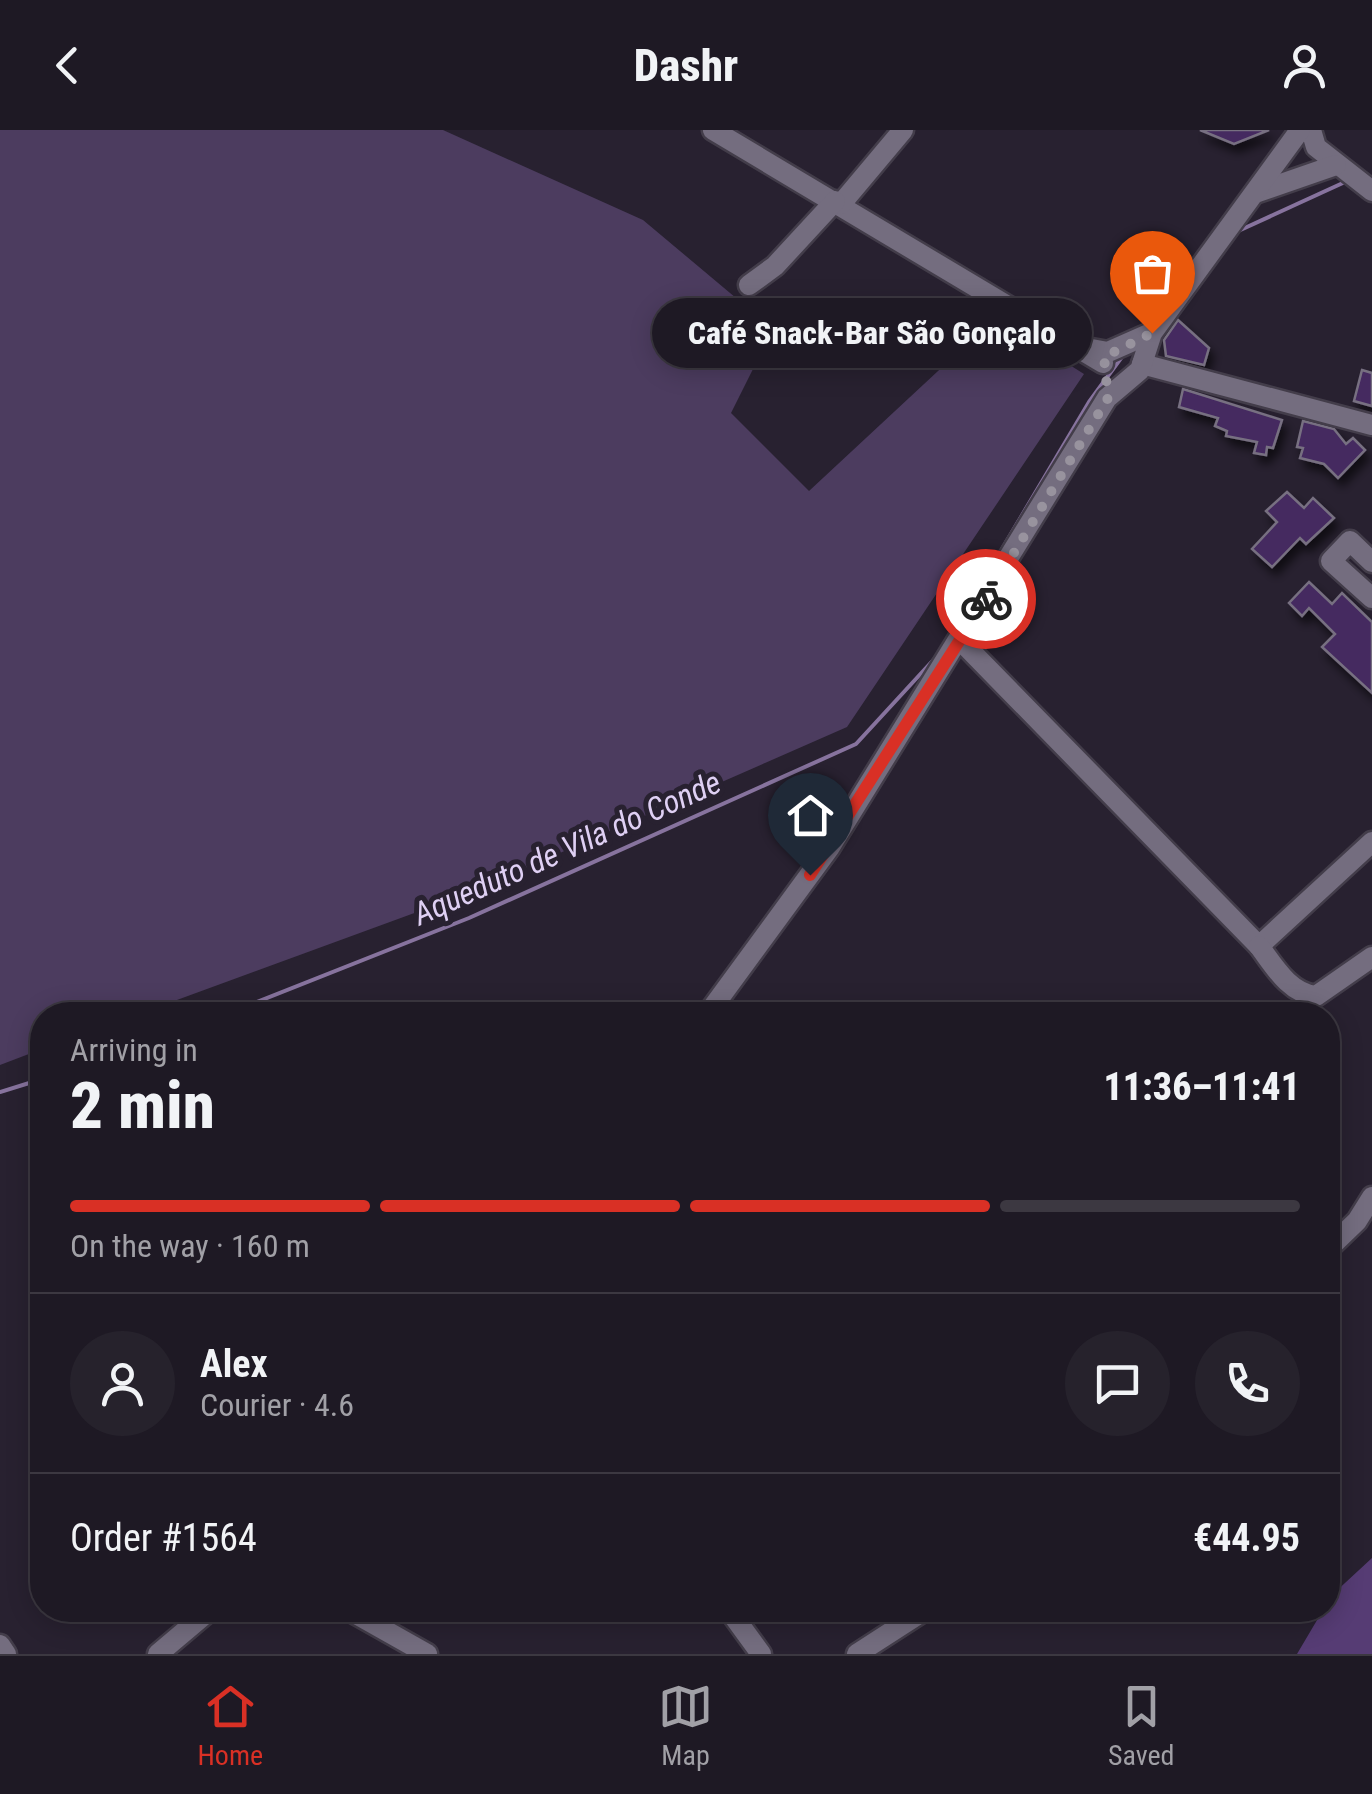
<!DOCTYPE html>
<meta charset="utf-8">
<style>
body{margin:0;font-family:"Roboto Condensed",sans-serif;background:#26222c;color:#f1f3f6;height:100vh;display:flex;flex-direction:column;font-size:38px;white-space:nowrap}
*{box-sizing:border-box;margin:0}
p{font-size:32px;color:#a1a0a6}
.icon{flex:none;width:55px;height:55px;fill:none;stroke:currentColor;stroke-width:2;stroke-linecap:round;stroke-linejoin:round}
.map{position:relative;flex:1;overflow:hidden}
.details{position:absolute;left:30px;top:872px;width:1310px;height:620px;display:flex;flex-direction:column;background:#1e1924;border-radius:40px;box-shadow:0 5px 25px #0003,0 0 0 2px #3c3841}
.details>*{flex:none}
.pin{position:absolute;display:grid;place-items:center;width:85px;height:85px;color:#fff;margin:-102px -42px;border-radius:50% 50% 50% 0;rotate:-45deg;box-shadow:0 0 10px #0007}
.pin .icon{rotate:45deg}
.courier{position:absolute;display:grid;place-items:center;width:100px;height:100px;margin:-50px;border:8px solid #d93025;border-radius:50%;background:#fff;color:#222;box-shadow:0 2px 12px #0007}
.bubble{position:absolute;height:70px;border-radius:35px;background:#1e1924;box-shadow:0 5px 25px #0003,0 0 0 2px #3c3841;font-size:32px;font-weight:800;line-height:70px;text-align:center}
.headline em{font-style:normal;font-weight:800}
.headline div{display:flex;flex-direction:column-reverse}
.headline{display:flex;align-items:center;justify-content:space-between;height:170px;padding:0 40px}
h1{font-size:65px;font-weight:800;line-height:75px}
.bar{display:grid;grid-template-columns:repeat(4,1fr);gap:15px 10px;align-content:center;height:120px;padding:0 40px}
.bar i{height:12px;border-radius:8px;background:#3c3841}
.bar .current{background:#d93025}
.bar p{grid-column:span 4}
.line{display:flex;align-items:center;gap:25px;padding:0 40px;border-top:2px solid #3c3841}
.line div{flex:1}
.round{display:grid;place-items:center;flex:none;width:105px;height:105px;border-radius:52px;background:#26222c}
header{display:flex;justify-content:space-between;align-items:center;height:130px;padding:0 40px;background:#1e1924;font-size:45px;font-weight:800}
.tabs{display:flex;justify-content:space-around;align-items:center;height:140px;border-top:2px solid #3c3841;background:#1e1924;font-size:28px;color:#a1a0a6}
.tabs a{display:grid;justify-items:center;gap:5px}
.tabs .current{color:#d93025}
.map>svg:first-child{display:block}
.green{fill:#4c3c5f}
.forest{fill:#563c74}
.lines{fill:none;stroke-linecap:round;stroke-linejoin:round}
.stream{stroke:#87739e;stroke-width:4}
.building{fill:#442960;stroke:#776f81;stroke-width:2.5;filter:url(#shadow)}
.minor-casing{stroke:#433d4a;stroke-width:25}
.minor{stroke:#746d7f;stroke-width:20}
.done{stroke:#98939e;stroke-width:10;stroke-dasharray:0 18}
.route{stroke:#d93025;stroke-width:12}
.labels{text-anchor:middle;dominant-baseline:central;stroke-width:10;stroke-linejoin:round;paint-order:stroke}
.water-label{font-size:32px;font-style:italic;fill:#dfd0f4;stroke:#282130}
</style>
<header><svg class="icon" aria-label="back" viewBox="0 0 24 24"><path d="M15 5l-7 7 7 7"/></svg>Dashr<svg class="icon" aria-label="person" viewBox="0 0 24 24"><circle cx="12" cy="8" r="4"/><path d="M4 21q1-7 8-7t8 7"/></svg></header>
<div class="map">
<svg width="1372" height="1524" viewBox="0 0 1372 1524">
<defs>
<filter id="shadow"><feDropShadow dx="4.5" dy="8" stdDeviation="5" flood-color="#0009"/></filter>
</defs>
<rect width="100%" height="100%" fill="#282130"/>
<!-- green -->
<path class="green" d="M0 0H443L643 90 773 199 731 283 809 361 995 188 1084 244 847 597 469 763 136 885H42V919L0 935Z"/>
<!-- forest -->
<path class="forest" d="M1372 1428V1524H1297L1323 1480H1328L1332 1465Z"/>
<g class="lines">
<!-- stream -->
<g class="stream">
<path d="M1236 102 1345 52"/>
<path d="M1144 196 1204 117"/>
<path d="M1002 419 1089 272 1124 224"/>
<path d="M224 885 469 788 856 614 937 526"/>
<path d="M0 962 42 949"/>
</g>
</g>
<!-- building -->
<g class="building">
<path d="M1200 0H1269L1234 14Z"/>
<path d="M1178 190 1209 218 1204 235 1166 226 1164 210Z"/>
<path d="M1362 240 1372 243V276L1354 271Z"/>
<path d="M1183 259 1282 290 1273 318 1267 317 1266 325 1254 323 1257 312 1226 306 1227 301 1215 296 1218 288 1179 277Z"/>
<path d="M1303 291 1334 299 1346 314 1353 308 1365 320 1338 348 1324 334 1300 328 1303 318 1297 317Z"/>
<path d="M1287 362 1304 378 1313 368 1334 388 1306 414 1300 408 1272 437 1252 419 1277 392 1266 381Z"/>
<path d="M1309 452 1332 474 1342 463 1372 492V563L1322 517 1335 504 1309 478 1302 486 1289 473Z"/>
</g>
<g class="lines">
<!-- minor casing -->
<g class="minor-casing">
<g id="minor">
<path d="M713 0 1103 233"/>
<path d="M1311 0 1316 17 1372 61"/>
<path d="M1258 62 1336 35"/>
<path d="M841 74 903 0"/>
<path d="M749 155 775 136 835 71"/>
<path d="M1086 218 1108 222 1151 203"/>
<path d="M1142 234 1372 295"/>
<path d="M1372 432 1350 411 1331 431 1372 468"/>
<path d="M961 511 1259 816 1372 712"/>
<path d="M1259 816C1274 836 1289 863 1316 866L1372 827"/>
<path d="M707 885 830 717 1107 268 1140 240 1152 203 1300 0"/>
<path d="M1328 1119 1357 1091 1372 1067"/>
<path d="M349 1480 427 1524"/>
<path d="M729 1480 761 1524"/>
<path d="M0 1515 6 1524"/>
<path d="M158 1524 210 1480"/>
<path d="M857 1524 925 1480"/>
</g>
</g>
<!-- minor -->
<use href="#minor" class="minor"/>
</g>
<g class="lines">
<!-- done -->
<path class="done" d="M986 469 1108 268 1104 227 1152 203"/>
<!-- route -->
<path class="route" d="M810 745 986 469"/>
</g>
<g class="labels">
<!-- water labels -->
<g class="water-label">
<text transform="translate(567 718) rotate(-24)">Aqueduto de Vila do Conde</text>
</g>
</g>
</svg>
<div class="pin" style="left:1152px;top:203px;background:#ea580c"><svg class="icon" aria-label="bag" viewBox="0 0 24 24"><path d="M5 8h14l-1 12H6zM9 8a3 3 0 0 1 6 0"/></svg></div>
<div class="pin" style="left:810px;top:745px;background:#1f2937"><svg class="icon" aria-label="home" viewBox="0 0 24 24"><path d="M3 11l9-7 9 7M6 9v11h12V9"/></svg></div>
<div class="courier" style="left:986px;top:469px"><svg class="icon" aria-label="bike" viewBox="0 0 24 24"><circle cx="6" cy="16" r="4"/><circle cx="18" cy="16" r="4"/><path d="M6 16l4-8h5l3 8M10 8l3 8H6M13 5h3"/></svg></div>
<div class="bubble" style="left:652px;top:168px;width:440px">Café Snack-Bar São Gonçalo</div>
<section class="details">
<div class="headline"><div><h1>2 min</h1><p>Arriving in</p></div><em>11:36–11:41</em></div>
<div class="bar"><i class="current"></i><i class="current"></i><i class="current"></i><i></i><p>On the way · 160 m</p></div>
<div class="line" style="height:180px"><a class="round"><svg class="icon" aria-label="person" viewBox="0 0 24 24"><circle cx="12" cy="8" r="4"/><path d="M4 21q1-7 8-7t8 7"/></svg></a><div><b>Alex</b><p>Courier · 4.6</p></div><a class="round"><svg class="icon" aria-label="chat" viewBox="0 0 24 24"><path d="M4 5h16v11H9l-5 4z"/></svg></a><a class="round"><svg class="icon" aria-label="phone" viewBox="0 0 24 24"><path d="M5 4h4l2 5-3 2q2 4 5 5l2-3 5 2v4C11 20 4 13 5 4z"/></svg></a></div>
<div class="line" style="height:130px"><div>Order #1564</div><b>€44.95</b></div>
</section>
</div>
<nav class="tabs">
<a class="current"><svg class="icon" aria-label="home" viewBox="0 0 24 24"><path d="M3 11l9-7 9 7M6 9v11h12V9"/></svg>Home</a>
<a><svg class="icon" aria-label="map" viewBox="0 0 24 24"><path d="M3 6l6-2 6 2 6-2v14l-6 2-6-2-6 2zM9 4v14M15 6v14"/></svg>Map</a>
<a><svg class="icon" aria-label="saved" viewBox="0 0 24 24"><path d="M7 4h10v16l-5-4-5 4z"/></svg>Saved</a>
</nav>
